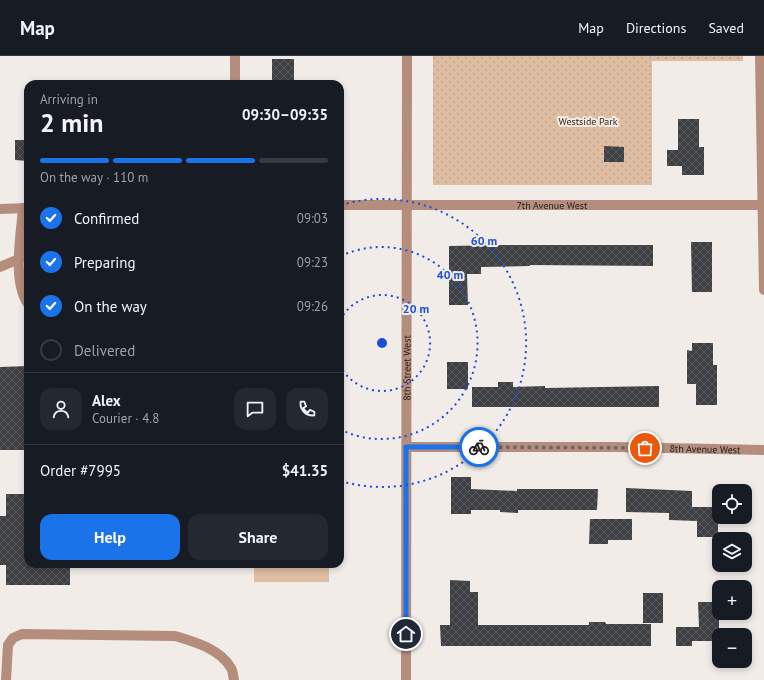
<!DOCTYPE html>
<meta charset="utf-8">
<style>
body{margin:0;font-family:"PT Sans",sans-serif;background:#242831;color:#f1f3f6;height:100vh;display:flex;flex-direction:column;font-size:15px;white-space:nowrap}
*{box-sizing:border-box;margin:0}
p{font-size:13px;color:#9ea1a6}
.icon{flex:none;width:22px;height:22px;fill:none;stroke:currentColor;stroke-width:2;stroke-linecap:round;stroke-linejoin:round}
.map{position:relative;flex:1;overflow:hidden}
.panel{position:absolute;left:24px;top:24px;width:320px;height:488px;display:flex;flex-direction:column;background:#171b24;border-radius:12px;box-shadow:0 2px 6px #0003}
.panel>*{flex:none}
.buttons{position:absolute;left:712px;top:428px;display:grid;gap:8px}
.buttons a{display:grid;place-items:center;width:40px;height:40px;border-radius:8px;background:#171b24;box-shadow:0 2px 6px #0003;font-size:20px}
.pin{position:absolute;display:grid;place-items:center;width:34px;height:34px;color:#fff;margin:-17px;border:2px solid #fff;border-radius:50%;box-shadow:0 1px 4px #0007}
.courier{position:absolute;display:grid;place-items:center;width:40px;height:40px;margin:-20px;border:3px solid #1a73e8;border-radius:50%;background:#fff;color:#222;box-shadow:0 1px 5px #0007}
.head em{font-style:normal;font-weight:800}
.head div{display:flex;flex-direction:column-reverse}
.head{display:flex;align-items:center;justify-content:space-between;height:68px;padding:0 16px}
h1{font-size:26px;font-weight:800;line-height:30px}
.bar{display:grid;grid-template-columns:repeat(4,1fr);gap:6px 4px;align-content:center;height:48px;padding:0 16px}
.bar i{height:5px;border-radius:3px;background:#363941}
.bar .on{background:#1a73e8}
.bar p{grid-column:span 4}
.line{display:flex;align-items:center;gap:10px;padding:0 16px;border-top:1px solid #363941}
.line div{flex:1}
.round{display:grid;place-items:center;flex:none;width:42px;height:42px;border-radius:12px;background:#242831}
ol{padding:0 16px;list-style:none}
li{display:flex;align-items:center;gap:12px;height:44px}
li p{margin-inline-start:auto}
li .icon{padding:4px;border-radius:50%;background:#1a73e8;color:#fff;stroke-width:4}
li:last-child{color:#9ea1a6}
li i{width:22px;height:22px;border:2px solid #363941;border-radius:50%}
.primary-button{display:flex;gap:8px;margin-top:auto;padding:8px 16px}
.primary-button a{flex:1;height:46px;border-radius:12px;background:#1a73e8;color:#fff;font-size:16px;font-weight:800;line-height:46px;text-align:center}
.primary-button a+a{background:#242831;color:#f1f3f6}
header{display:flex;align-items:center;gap:24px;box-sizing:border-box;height:56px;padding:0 20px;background:#171b24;border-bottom:1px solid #363941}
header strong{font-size:19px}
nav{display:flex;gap:22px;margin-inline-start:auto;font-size:14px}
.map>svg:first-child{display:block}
.grass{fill:#debda2}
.park{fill:url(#park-dots)}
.building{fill:url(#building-cross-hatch)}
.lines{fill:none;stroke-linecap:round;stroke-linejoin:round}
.minor{stroke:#b48d7c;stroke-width:10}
.done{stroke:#6b6966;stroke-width:4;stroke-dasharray:0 7.2}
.route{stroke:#1a73e8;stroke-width:5}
.ring{fill:none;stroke:#1d4ed8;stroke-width:2;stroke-dasharray:2 4}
.labels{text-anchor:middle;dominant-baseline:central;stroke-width:4;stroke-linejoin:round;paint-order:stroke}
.park-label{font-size:10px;fill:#3b2209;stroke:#f1ece8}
.street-label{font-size:10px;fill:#232220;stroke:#f1ece8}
.centre{fill:#1d4ed8;stroke:#f1ece8;stroke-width:2}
.ring-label{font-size:12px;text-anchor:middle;font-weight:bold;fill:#1d4ed8;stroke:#f1ece8;stroke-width:4;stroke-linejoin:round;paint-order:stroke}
</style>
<header>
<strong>Map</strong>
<nav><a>Map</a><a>Directions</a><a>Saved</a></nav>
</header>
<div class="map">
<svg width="764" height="624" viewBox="0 0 764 624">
<defs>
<pattern id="park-dots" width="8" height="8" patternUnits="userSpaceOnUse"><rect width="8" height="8" fill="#debda2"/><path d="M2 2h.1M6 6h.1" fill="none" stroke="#bea28b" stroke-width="1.8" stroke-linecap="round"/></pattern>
<pattern id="building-cross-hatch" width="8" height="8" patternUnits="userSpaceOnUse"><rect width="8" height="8" fill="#3f4044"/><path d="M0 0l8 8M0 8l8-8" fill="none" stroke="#58595c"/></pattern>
</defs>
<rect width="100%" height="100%" fill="#f1ece8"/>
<!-- grass -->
<rect class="grass" x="254" y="508" width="75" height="18"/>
<!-- park -->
<path class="park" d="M433 0H743V5H652V129H433Z"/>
<!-- building -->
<g class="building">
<rect x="272" y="3" width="22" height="25"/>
<path d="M678 63H699V91H704V119H682V110H667V94H678Z"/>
<path d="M15 84H28V105L15 104Z"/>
<path d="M604 90 624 91V106H604Z"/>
<path d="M691 186H712V236H692Z"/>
<path d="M503 189H653V210L530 209V210L481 211V218H467L468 249H449V190Z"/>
<path d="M692 287H713V309H717V349H696V328H687V294L692 295Z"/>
<rect x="447" y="306" width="21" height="27"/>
<path d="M28 310V394H0V311Z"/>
<path d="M498 326H513V331L545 330V332L659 330V351H472V331H498Z"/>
<path d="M451 421H471V433L517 435V433H598L597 454H518V457L500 456V454H471V458H451Z"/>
<path d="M626 432 692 435V451H718V481H697V465L669 464V457L626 456Z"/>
<path d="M6 438H28V508H70V529H6V509H0V460H6Z"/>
<path d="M590 463H632V484H608V488H589Z"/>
<path d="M450 524 470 525V536H478V569H589V566H605L606 568H651V590H441L440 569H450Z"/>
<rect x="643" y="537" width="20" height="30"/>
<path d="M698 546H719V585H692V590H676V571H699Z"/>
</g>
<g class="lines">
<!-- minor -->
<g class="minor">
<path d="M760 0 764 234"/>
<path d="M235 28V0"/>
<path id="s1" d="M340 149H764"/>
<path d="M23 152C21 179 12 225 28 248"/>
<path d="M0 153 28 152"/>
<path d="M0 211 19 203"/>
<path id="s2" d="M407 391H616L764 394"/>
<path d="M6 624 8 589 13 582 22 578 175 580C195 586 220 593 231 612 233 615 233 620 234 624"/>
<path id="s3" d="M406 624 407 0"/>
</g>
</g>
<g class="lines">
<!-- done -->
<path class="done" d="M479 391 645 392"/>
<!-- route -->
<path class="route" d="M406 578V391H479"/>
</g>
<!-- distance rings -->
<g class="ring">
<path d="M340 264A48 48 0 1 1 340 310"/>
<path d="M341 200A96 96 0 1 1 341 374"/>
<path d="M341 149A144 144 0 1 1 341 425"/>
</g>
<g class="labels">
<!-- park labels -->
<g class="park-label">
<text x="588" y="65">Westside Park</text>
</g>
<!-- street labels -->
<g class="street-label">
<text stroke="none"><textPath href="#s1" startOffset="212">7th Avenue West</textPath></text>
<text stroke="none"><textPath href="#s3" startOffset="312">8th Street West</textPath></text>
<text stroke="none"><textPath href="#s2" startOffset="298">8th Avenue West</textPath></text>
</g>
</g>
<circle cx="382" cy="287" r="6" class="centre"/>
<g class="ring-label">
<text x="484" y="189">60 m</text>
<text x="450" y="223">40 m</text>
<text x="416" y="257">20 m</text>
</g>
</svg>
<div class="buttons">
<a><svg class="icon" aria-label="locate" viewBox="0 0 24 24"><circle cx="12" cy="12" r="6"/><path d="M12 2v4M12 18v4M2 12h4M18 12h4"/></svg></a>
<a><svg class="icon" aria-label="layers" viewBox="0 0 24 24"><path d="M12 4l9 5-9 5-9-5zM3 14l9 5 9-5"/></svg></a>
<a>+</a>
<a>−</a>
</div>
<div class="pin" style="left:645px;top:392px;background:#ea580c"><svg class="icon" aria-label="bag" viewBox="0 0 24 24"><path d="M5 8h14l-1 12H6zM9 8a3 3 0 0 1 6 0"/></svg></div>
<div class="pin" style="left:406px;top:578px;background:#1f2937"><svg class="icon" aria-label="home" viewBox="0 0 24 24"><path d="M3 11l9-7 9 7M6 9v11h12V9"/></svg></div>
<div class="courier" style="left:479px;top:391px"><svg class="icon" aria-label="bike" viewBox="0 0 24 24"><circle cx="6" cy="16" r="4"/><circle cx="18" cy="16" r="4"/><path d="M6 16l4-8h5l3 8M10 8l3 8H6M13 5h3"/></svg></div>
<section class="panel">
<div class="head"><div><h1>2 min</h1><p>Arriving in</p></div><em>09:30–09:35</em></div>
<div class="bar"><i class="on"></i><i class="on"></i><i class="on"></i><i></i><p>On the way · 110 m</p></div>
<ol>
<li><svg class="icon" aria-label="check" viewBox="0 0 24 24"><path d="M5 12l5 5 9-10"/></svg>Confirmed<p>09:03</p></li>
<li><svg class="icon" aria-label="check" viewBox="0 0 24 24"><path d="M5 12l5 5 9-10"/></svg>Preparing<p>09:23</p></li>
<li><svg class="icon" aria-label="check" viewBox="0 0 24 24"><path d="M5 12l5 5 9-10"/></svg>On the way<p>09:26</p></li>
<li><i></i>Delivered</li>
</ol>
<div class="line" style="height:72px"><a class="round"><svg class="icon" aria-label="person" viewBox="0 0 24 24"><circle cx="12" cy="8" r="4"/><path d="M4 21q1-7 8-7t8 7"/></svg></a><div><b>Alex</b><p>Courier · 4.8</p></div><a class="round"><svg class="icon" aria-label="chat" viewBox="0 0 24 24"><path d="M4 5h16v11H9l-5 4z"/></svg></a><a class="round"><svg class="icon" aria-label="phone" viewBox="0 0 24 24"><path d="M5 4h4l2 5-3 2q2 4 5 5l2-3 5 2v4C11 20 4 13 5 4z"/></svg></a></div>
<div class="line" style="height:52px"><div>Order #7995</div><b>$41.35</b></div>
<div class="primary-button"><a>Help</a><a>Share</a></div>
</section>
</div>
